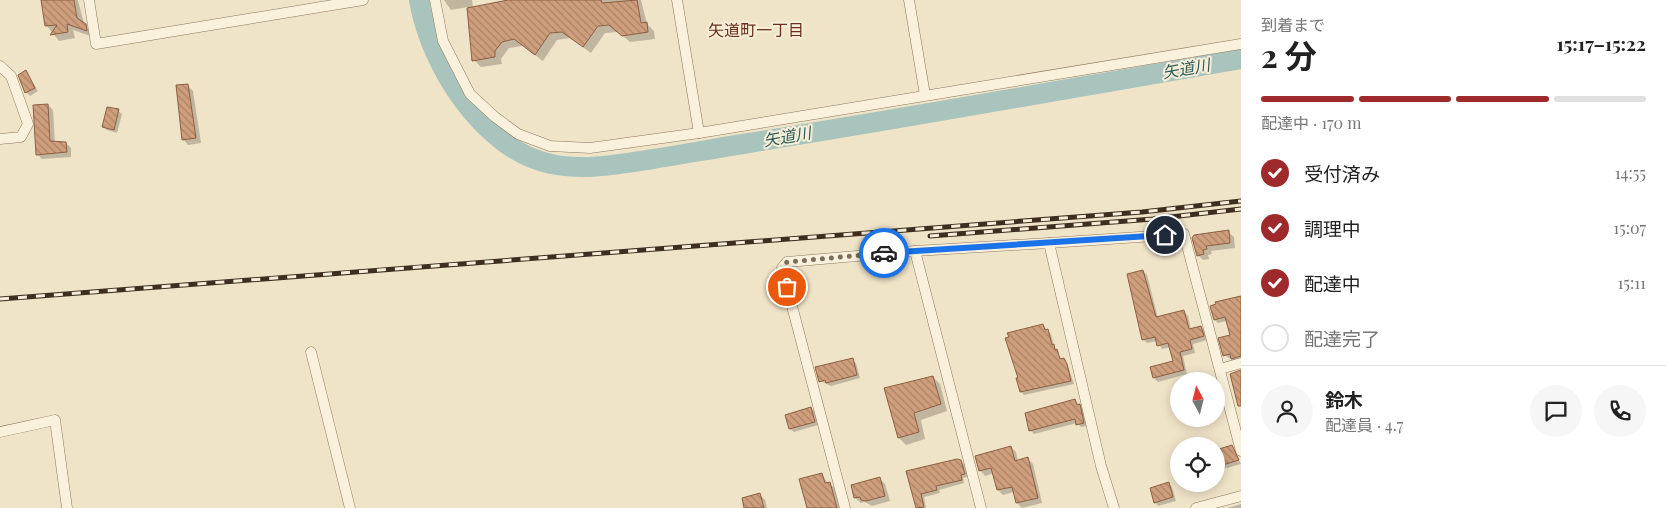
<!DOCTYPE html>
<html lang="ja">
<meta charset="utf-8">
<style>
body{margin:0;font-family:"Playfair Display","Noto Sans JP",serif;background:#f6f6f6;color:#222;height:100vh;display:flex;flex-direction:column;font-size:19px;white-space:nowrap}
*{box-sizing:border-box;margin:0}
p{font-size:16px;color:#767676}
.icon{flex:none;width:28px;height:28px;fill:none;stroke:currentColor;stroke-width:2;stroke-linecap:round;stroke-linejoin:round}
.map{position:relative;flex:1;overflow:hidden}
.panel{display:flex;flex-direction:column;background:#fff;width:425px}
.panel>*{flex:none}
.needle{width:32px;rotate:353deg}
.controls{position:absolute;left:1170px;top:372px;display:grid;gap:10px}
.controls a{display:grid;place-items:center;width:55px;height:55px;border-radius:50%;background:#fff;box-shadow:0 2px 12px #0003;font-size:25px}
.pin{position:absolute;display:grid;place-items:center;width:42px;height:42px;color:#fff;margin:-21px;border:2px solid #fff;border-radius:50%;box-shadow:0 1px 5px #0007}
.courier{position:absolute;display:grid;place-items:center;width:50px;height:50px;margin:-25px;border:4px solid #1a73e8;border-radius:50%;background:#fff;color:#222;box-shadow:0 1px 6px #0007}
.headline em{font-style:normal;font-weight:700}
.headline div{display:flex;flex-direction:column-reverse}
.headline{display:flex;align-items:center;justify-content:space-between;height:85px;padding:0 20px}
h1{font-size:32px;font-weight:700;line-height:38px}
.bar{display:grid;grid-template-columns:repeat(4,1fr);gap:8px 5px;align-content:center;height:60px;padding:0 20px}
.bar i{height:6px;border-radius:4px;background:#e0e0e0}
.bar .selected{background:#9e2a2b}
.bar p{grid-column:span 4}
.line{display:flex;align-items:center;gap:12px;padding:0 20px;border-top:1px solid #e0e0e0}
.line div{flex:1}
.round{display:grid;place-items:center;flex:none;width:52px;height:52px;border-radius:26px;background:#f6f6f6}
ol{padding:0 20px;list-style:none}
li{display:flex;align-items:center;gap:15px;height:55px}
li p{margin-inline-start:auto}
li .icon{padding:5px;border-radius:50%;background:#9e2a2b;color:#fff;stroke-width:4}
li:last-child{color:#767676}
li i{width:28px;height:28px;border:2px solid #e0e0e0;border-radius:50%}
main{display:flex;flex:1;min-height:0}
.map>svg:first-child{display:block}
.shadow{fill:#0003}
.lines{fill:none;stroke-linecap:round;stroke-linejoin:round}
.river{stroke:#a9c4bc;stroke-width:20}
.building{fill:url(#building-back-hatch);stroke:#8d5f41}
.minor-casing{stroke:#8d765c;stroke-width:11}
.minor{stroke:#faf1dc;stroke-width:10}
.rail-casing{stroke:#3d2e20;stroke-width:5}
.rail{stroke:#f7eed8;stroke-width:3;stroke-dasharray:9;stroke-linecap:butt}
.done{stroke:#7c6e5b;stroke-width:5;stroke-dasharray:0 9}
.route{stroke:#1a73e8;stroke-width:6}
.labels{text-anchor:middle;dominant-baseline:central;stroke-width:4;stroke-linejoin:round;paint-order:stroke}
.neighbourhood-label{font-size:16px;fill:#6b2e1e;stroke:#f7eed8}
.water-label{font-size:16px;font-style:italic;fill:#2f5d5a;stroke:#f7eed8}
</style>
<main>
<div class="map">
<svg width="1241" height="508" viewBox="0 0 1241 508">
<defs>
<pattern id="building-back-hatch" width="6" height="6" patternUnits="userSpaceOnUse" patternTransform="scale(1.25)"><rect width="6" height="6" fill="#cf9f7d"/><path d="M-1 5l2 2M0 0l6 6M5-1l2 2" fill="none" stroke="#a98266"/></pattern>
</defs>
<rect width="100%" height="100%" fill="#f0e4c8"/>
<!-- shadow -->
<g class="shadow">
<path d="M42 0H78L84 24 93 33V37L73 30 75 38 59 41 47 26Z"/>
<path d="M444 0H472L473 8 508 3 507 0H641L647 24 654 31 655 39 630 42 618 32 605 33 591 53 570 38 557 40 543 61 523 46 509 48 501 59 502 64 481 67 474 60 468 7 451 10Z"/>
<path d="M26 72 38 91 30 96 26 92Z"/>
<path d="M187 85 193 91 201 143 188 145 183 139Z"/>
<path d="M48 105 53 110 55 143H66L71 148V157L42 159 37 154Z"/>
<path d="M118 111 122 114 117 133 107 130 103 127Z"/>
<path d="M1228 232 1234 237 1235 248 1211 251 1212 254 1208 255 1209 259 1203 260 1198 255 1194 238Z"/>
<path d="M1143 271 1147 275 1158 318 1184 312 1188 316 1191 330 1201 327 1205 331 1207 340 1193 344 1195 353 1183 356 1187 374 1158 382 1154 378 1174 362 1171 347 1162 349 1157 341 1147 343 1143 339Z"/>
<path d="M1241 297V360L1236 362 1224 355 1232 336 1227 321 1218 323 1215 320Z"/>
<path d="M1043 325 1051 334 1054 346 1062 360 1067 363 1074 384 1024 395 1021 392 1019 378Z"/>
<path d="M852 360 856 363 860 378 831 386 820 381Z"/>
<path d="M933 377 940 384 947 411 921 420 925 439 906 445 899 438 886 389Z"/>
<path d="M1075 400 1083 409 1087 426 1081 427 1077 423 1034 434 1030 430Z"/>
<path d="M811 408 814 411 818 425 794 432 790 429 787 416Z"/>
<path d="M1011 447 1016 452 1018 461 1028 459 1033 464 1042 503 1022 508 1017 503 1014 492 1003 495 998 490 994 473 985 476 980 470Z"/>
<path d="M1232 447 1241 464 1216 471V450Z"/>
<path d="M1179 456V472L1174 457Z"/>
<path d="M961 461 964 464 968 477 963 478 964 483 939 490 940 493 924 497 926 508H917L908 472Z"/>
<path d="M822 474 828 484 834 487 840 508H808Z"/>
<path d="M880 479 885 484 890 501 872 506 865 502 861 503 855 498Z"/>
<path d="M1169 484 1172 487 1176 501 1158 506 1155 502Z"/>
<path d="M760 495 765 500 767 508H746Z"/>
<path d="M1241 504V508H1227Z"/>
</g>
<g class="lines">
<!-- river -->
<path class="river" d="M419 0C430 65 483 150 551 164 584 171 620 164 653 159 685 154 717 148 749 143 913 117 1077 87 1241 59"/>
</g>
<!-- building -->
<g class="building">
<path d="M41 0H74L77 18 86 24 87 31 67 24 68 32 50 35 57 25 45 26Z"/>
<path d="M508 0H601L602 3 637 0 641 23 647 22 648 32 622 36 609 25 598 26 583 47 562 32 550 33 535 55 514 39 502 42 495 51V57L472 61 467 8Z"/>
<path d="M26 70 35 88 25 93 18 75Z"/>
<path d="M188 84 196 138 182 140 176 85Z"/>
<path d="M48 104 50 141 66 142 67 152 36 155 33 105Z"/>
<path d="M107 107 119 109 114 130 102 127Z"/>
<path d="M1229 230 1230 243 1206 246 1207 249 1203 250 1204 254 1197 256 1192 238 1194 235Z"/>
<path d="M1143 270 1156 317 1184 310 1189 329 1201 326 1204 336 1190 340 1192 349 1180 352 1184 370 1153 378 1150 367 1173 361 1168 343 1157 346 1155 337 1142 340 1127 274Z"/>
<path d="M1241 296V356L1231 359 1230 354 1223 356 1218 338 1230 335 1225 317 1214 320 1210 306 1216 304 1215 302Z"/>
<path d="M1043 324 1045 330 1048 329 1052 345 1054 344 1055 350 1057 349 1060 359 1064 358 1067 364 1071 381 1020 392 1016 378H1018L1005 338 1009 337 1007 333Z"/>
<path d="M853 358 857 375 826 383 825 380 819 382 815 367Z"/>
<path d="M1241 370V406H1238L1230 374Z"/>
<path d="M933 376 941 404 914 413 919 432 898 438 884 388Z"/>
<path d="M1075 399 1077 405 1080 404 1084 423 1076 425 1075 419 1029 431 1025 413Z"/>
<path d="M811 407 815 422 789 429 785 415Z"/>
<path d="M1232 445 1239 460 1216 467V450Z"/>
<path d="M1011 446 1015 461 1028 457 1038 498 1016 503 1012 487 997 490 991 468 979 471 975 456Z"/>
<path d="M957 459 961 460 965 474 961 475 962 480 936 486 937 490 921 494 924 507 916 508 906 471Z"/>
<path d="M822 473 825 483 830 482 837 508H807L799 479Z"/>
<path d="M880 477 885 496 866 501 861 500 860 497 854 498 851 485Z"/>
<path d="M1169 482 1173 497 1154 503 1150 488Z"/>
<path d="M760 493 764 508H744L742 498Z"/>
</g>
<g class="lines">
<!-- minor casing -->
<g class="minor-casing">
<g id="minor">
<path d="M89 0 96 44 363 0"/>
<path d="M435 0 443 41 470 94 495 117 518 134 550 146 590 148 699 133 1241 44"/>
<path d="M677 0 699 133"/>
<path d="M909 0 925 95"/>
<path d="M0 66 11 76 28 124 21 137 0 139"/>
<path d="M1049 243 1184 234 1241 451"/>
<path d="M915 251 1049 243 1101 466 1114 508"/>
<path d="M311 352 350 508"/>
<path d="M1220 369 1241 363"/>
<path d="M0 432 55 420 67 508"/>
<path d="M845 508 782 268 787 262 915 251 981 508"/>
<path d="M1196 508 1241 496"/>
</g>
</g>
<!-- minor -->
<use href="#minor" class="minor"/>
<!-- rail casing -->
<g class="rail-casing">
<g id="rail">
<path d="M930 236 1153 219 1241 209"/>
<path d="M0 299 1142 212 1241 201"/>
</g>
</g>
<!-- rail -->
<use href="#rail" class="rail"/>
</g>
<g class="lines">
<!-- done -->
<path class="done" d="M787 287 782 268 787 262 884 253"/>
<!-- route -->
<path class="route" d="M884 253 1165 235"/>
</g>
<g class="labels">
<!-- neighbourhood labels -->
<g class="neighbourhood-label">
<text x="756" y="29">矢道町一丁目</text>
</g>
<!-- water labels -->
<g class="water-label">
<text transform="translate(1186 68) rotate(-10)">矢道川</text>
<text transform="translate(787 136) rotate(-10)">矢道川</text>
</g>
</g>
</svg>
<div class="controls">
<a><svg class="needle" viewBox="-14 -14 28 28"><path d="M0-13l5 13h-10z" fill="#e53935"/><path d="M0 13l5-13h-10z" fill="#767676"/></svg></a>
<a><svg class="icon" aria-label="locate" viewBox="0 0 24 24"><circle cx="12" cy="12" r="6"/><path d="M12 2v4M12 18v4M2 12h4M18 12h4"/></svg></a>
</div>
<div class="pin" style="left:787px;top:287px;background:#ea580c"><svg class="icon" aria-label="bag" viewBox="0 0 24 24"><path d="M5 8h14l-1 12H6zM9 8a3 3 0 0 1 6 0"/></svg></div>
<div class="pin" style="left:1165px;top:235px;background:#1f2937"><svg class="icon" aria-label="home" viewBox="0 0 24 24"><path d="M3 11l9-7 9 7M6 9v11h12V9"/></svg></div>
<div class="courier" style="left:884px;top:253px"><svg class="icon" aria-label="car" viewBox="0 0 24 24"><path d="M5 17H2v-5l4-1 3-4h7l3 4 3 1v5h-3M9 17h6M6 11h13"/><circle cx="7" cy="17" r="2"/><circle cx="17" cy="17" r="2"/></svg></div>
</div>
<section class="panel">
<div class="headline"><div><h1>2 分</h1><p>到着まで</p></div><em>15:17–15:22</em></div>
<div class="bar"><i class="selected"></i><i class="selected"></i><i class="selected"></i><i></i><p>配達中 · 170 m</p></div>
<ol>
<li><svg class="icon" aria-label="check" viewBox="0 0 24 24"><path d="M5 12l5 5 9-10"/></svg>受付済み<p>14:55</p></li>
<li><svg class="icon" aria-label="check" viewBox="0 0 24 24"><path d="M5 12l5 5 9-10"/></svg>調理中<p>15:07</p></li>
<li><svg class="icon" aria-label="check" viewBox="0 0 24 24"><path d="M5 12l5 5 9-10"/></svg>配達中<p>15:11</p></li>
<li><i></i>配達完了</li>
</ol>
<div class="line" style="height:90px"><a class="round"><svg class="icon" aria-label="person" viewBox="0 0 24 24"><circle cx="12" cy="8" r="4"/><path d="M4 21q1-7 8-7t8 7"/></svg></a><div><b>鈴木</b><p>配達員 · 4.7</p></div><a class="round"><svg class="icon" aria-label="chat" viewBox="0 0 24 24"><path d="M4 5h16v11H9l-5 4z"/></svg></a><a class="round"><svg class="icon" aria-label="phone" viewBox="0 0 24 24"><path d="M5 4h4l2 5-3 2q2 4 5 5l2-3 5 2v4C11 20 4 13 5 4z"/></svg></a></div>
</section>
</main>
